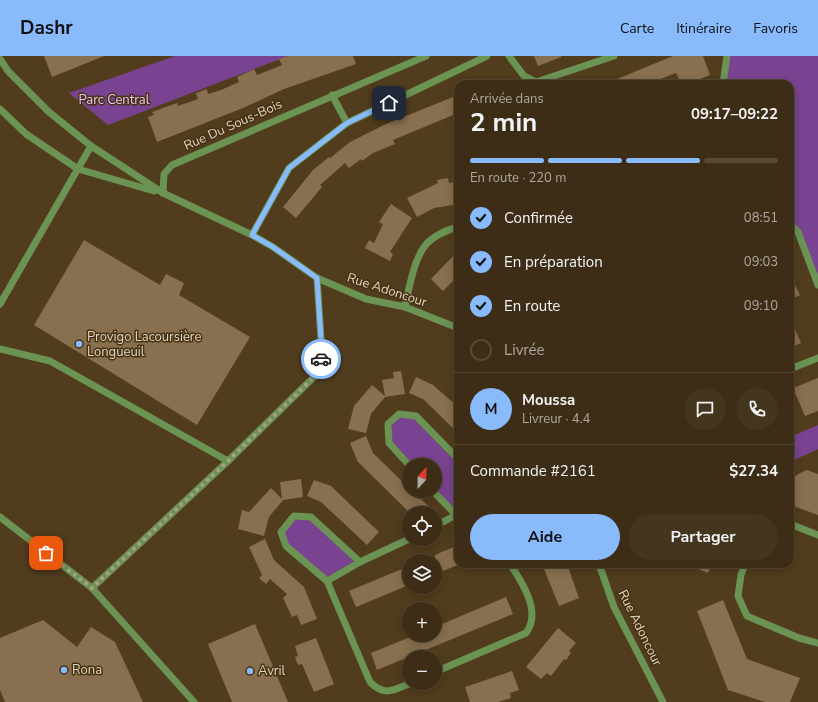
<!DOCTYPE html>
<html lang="fr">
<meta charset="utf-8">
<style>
body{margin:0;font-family:"Nunito Sans",sans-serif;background:#44351f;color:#f1f3f6;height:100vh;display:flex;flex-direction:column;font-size:15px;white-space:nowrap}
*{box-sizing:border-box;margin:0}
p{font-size:13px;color:#ada8a1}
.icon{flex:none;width:22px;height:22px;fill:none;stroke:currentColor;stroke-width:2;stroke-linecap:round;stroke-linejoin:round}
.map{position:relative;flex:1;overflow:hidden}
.panel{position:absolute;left:454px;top:24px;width:340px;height:488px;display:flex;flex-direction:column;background:#3d2d16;border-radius:12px;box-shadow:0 2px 10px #0003,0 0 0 1px #564935}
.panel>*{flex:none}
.needle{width:26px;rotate:22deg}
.fabs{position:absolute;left:402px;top:402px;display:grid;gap:8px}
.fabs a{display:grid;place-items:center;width:40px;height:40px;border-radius:50%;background:#3d2d16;box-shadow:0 2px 10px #0003,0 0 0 1px #564935;font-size:20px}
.pin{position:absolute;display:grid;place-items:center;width:34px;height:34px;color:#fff;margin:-17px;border-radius:8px;box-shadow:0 2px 6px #0006}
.courier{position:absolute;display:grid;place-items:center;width:40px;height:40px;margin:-20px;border:3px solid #88bafc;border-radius:50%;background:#fff;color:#222;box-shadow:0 1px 5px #0007}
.head em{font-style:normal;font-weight:700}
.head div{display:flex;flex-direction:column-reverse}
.head{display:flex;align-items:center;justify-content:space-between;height:68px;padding:0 16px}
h1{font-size:26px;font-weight:700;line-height:30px}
.bar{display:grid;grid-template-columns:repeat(4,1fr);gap:6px 4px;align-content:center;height:48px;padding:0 16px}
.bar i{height:5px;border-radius:3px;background:#564935}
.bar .on{background:#88bafc}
.bar p{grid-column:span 4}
.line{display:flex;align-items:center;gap:10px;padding:0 16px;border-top:1px solid #564935}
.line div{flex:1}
.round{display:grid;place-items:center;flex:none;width:42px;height:42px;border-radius:21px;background:#44351f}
ol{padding:0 16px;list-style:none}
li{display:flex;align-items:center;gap:12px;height:44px}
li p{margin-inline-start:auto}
li .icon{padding:4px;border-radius:50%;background:#88bafc;color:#111;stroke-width:4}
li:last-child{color:#ada8a1}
li i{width:22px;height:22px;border:2px solid #564935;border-radius:50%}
.cta{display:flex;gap:8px;margin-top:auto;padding:8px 16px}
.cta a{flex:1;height:46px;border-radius:24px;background:#88bafc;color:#111;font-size:16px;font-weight:700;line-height:46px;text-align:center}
.cta a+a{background:#44351f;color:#f1f3f6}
header{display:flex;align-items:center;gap:24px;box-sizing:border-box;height:56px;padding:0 20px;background:#88bafc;color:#111}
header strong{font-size:19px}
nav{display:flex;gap:22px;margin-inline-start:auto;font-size:14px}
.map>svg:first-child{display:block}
.green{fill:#7a4391}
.building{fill:#876f4f}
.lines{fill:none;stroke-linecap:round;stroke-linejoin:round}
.minor{stroke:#6a9354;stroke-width:7}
.done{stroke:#ae9e88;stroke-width:4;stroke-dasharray:0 7.2}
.route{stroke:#88bafc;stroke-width:5}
.poi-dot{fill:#88bafc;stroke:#463212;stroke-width:1.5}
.labels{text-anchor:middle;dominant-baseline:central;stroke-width:3;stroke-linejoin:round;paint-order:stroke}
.park-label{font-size:13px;fill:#e7c5f7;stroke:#463212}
.street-label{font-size:13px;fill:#e0d3c1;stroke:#463212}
.poi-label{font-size:13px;fill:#e0d3c1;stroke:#463212;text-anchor:start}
</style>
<header>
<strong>Dashr</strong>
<nav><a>Carte</a><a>Itinéraire</a><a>Favoris</a></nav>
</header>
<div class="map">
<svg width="818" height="646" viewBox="0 0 818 646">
<rect width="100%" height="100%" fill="#513c1d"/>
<!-- green -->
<g class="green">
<path d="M175 0H288L108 69 69 37Z"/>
<path d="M727 0H818V229L816 221 790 168V28H723Z"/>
<path d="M400 361 414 363 458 408 457 455 435 432V409H414L392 386V369Z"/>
<path d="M818 369V393L790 406V381Z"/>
<path d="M296 463 310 464 355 505 327 521 288 488 284 477Z"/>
</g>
<!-- building -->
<g class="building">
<path d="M44 0H104L52 21Z"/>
<path d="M288 0H353L356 8 284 33 243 52 157 86 148 61 154 59 152 56 177 47 178 50 198 43 196 37 207 33 208 38 221 34 239 26 237 21 254 13 257 19 282 9 279 3Z"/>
<path d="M534 0H561V1L538 10Z"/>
<path d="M673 0H703L710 19 688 28H681L676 17 648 28H605Z"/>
<path d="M458 39V57L393 84 395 88 373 97 362 105 361 103 349 112 345 107 320 129 322 131 296 162 283 151 313 114 329 101 330 102 350 86 386 68Z"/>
<path d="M448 122 449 127 455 126 458 144 453 145V149L434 152 417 161 407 142 438 127 437 124Z"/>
<path d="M391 148 412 162 390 196 393 198 390 205 365 192 369 184 374 187 383 168 379 166Z"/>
<path d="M84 184 160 229 166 218 184 227 179 239 250 281 197 369 34 269Z"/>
<path d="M458 195V220L443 235 431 223Z"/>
<path d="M790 219 800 239 790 244Z"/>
<path d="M790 262 801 287 790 292Z"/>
<path d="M401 315 405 338 385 341 371 358 366 377 348 373 354 350 372 329 385 340 382 324 394 322 393 316Z"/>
<path d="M416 321 433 329 458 351V377L423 343 409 337Z"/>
<path d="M818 322V355L805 360 793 332Z"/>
<path d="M366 380 373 397 409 432V435H412L436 457H410L358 406 350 387Z"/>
<path d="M807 414 818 418V459L796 451 790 443V424L798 418Z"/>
<path d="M301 423 303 441 283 444 269 461 264 480 238 473 242 454 249 456 271 432 282 443 280 426Z"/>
<path d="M314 424 331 430 379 476 367 489 321 446 307 440Z"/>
<path d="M265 483 274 504 304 531 317 563 301 569 297 559 292 561 283 542 287 538 270 523 266 528 259 522 262 519 249 491Z"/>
<path d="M458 489V509L435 518V499Z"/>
<path d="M542 508H567L579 542 559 550Z"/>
<path d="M686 508H712L708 517Z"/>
<path d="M409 510V529L356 551 349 535Z"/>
<path d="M506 541 513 558 377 614 371 597 415 579H435V571Z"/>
<path d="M723 544 747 603 800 622 790 646H765L728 634 697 555Z"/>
<path d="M43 564 77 591 91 571 115 586 143 646H5L0 634V582Z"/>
<path d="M255 568 288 646H232L208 588Z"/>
<path d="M558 572 576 587 569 595 571 597 566 604 564 603 551 620 547 617 541 623 526 611Z"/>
<path d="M316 582 334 628 314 636 302 608 298 609 295 601 298 600 295 590Z"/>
<path d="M512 615 519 634 510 637 511 642 498 646H470L465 631Z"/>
</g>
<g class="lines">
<!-- minor -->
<g class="minor">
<path d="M509 0 524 20 536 26 614 0"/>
<path d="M0 3 8 15 49 56 91 90 163 137 252 179 273 191 317 222 366 243 405 251 458 272"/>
<path d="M723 28 727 0"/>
<path d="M332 39 347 67"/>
<path d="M0 53 26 78 78 113 154 135"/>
<path d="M163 137 164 118 172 109 426 0"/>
<path d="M790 168 798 176 818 229"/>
<path d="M252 179 289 112 347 67 487 0"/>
<path d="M0 248 91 90"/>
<path d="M405 251C409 233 413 207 424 191 431 181 446 174 458 171"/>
<path d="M0 293 50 305 228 405"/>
<path d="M790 313 818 302"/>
<path d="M409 409 389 387 388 368 399 358 416 360 458 403"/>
<path d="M433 435 458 461"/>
<path d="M0 461 92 532 194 646"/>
<path d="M790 468 818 479"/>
<path d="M435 470 458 458"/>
<path d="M360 506 311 461 294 460 281 476 286 490 327 525 370 626C385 641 393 634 411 627"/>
<path d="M599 508 614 551 663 646"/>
<path d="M745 508 741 519 738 540 747 560 799 582 818 587"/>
<path d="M327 525 360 506 409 483"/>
<path d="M92 532 228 405 318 317 322 298 317 222"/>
<path d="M435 616 526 577C542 556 522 526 510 508"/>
</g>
</g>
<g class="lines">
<!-- done -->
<path class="done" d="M46 497 92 532 228 405 318 317 321 303"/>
<!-- route -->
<path class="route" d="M321 303 322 298 317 222 273 191 252 179 289 112 347 67 389 47"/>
</g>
<!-- markers -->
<g class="poi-dot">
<circle cx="79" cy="288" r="4"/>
<circle cx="64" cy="614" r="4"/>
<circle cx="250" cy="615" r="4"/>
</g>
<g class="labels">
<!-- park labels -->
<g class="park-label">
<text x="114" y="44">Parc Central</text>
</g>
<!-- street labels -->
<g class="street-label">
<text transform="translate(233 69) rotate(-24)">Rue Du Sous-Bois</text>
<text transform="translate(387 234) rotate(18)">Rue Adoncour</text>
<text transform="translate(640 572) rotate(64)">Rue Adoncour</text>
</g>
<!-- poi labels -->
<g class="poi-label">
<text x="87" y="281">Provigo Lacoursière<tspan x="87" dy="15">Longueuil</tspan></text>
<text x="72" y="614">Rona</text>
<text x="258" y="615">Avril</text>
</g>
</g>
</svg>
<div class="fabs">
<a><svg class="needle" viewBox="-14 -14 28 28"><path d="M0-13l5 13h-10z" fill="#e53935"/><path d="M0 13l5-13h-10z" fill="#ada8a1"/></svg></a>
<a><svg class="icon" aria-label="locate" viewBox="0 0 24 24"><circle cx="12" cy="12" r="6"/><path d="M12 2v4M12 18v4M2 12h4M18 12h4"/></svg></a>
<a><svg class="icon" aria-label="layers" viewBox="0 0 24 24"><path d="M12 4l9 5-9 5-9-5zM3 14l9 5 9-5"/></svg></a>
<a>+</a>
<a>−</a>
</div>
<div class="pin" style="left:46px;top:497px;background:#ea580c"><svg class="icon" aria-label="bag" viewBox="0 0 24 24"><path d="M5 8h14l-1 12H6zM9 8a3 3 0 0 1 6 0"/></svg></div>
<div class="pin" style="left:389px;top:47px;background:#1f2937"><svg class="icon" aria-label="home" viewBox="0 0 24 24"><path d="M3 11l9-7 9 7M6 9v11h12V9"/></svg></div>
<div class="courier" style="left:321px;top:303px"><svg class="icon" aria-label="car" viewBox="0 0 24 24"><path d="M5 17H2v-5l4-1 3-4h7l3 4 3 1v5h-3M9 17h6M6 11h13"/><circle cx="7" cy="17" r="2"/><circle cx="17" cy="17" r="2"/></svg></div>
<section class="panel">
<div class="head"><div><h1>2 min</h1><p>Arrivée dans</p></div><em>09:17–09:22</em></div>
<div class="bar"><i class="on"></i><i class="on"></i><i class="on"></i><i></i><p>En route · 220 m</p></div>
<ol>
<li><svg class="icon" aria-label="check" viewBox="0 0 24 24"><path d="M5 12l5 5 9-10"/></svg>Confirmée<p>08:51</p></li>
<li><svg class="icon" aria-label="check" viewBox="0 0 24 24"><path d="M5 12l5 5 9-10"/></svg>En préparation<p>09:03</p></li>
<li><svg class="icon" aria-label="check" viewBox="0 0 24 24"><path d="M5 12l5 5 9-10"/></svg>En route<p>09:10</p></li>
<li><i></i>Livrée</li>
</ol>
<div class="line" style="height:72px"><b class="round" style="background:#88bafc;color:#111">M</b><div><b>Moussa</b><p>Livreur · 4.4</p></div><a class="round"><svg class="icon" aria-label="chat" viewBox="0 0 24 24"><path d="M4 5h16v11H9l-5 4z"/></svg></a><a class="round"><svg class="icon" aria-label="phone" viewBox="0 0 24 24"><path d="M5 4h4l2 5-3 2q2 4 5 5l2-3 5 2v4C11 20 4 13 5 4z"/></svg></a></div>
<div class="line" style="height:52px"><div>Commande #2161</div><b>$27.34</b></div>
<div class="cta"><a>Aide</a><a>Partager</a></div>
</section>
</div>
